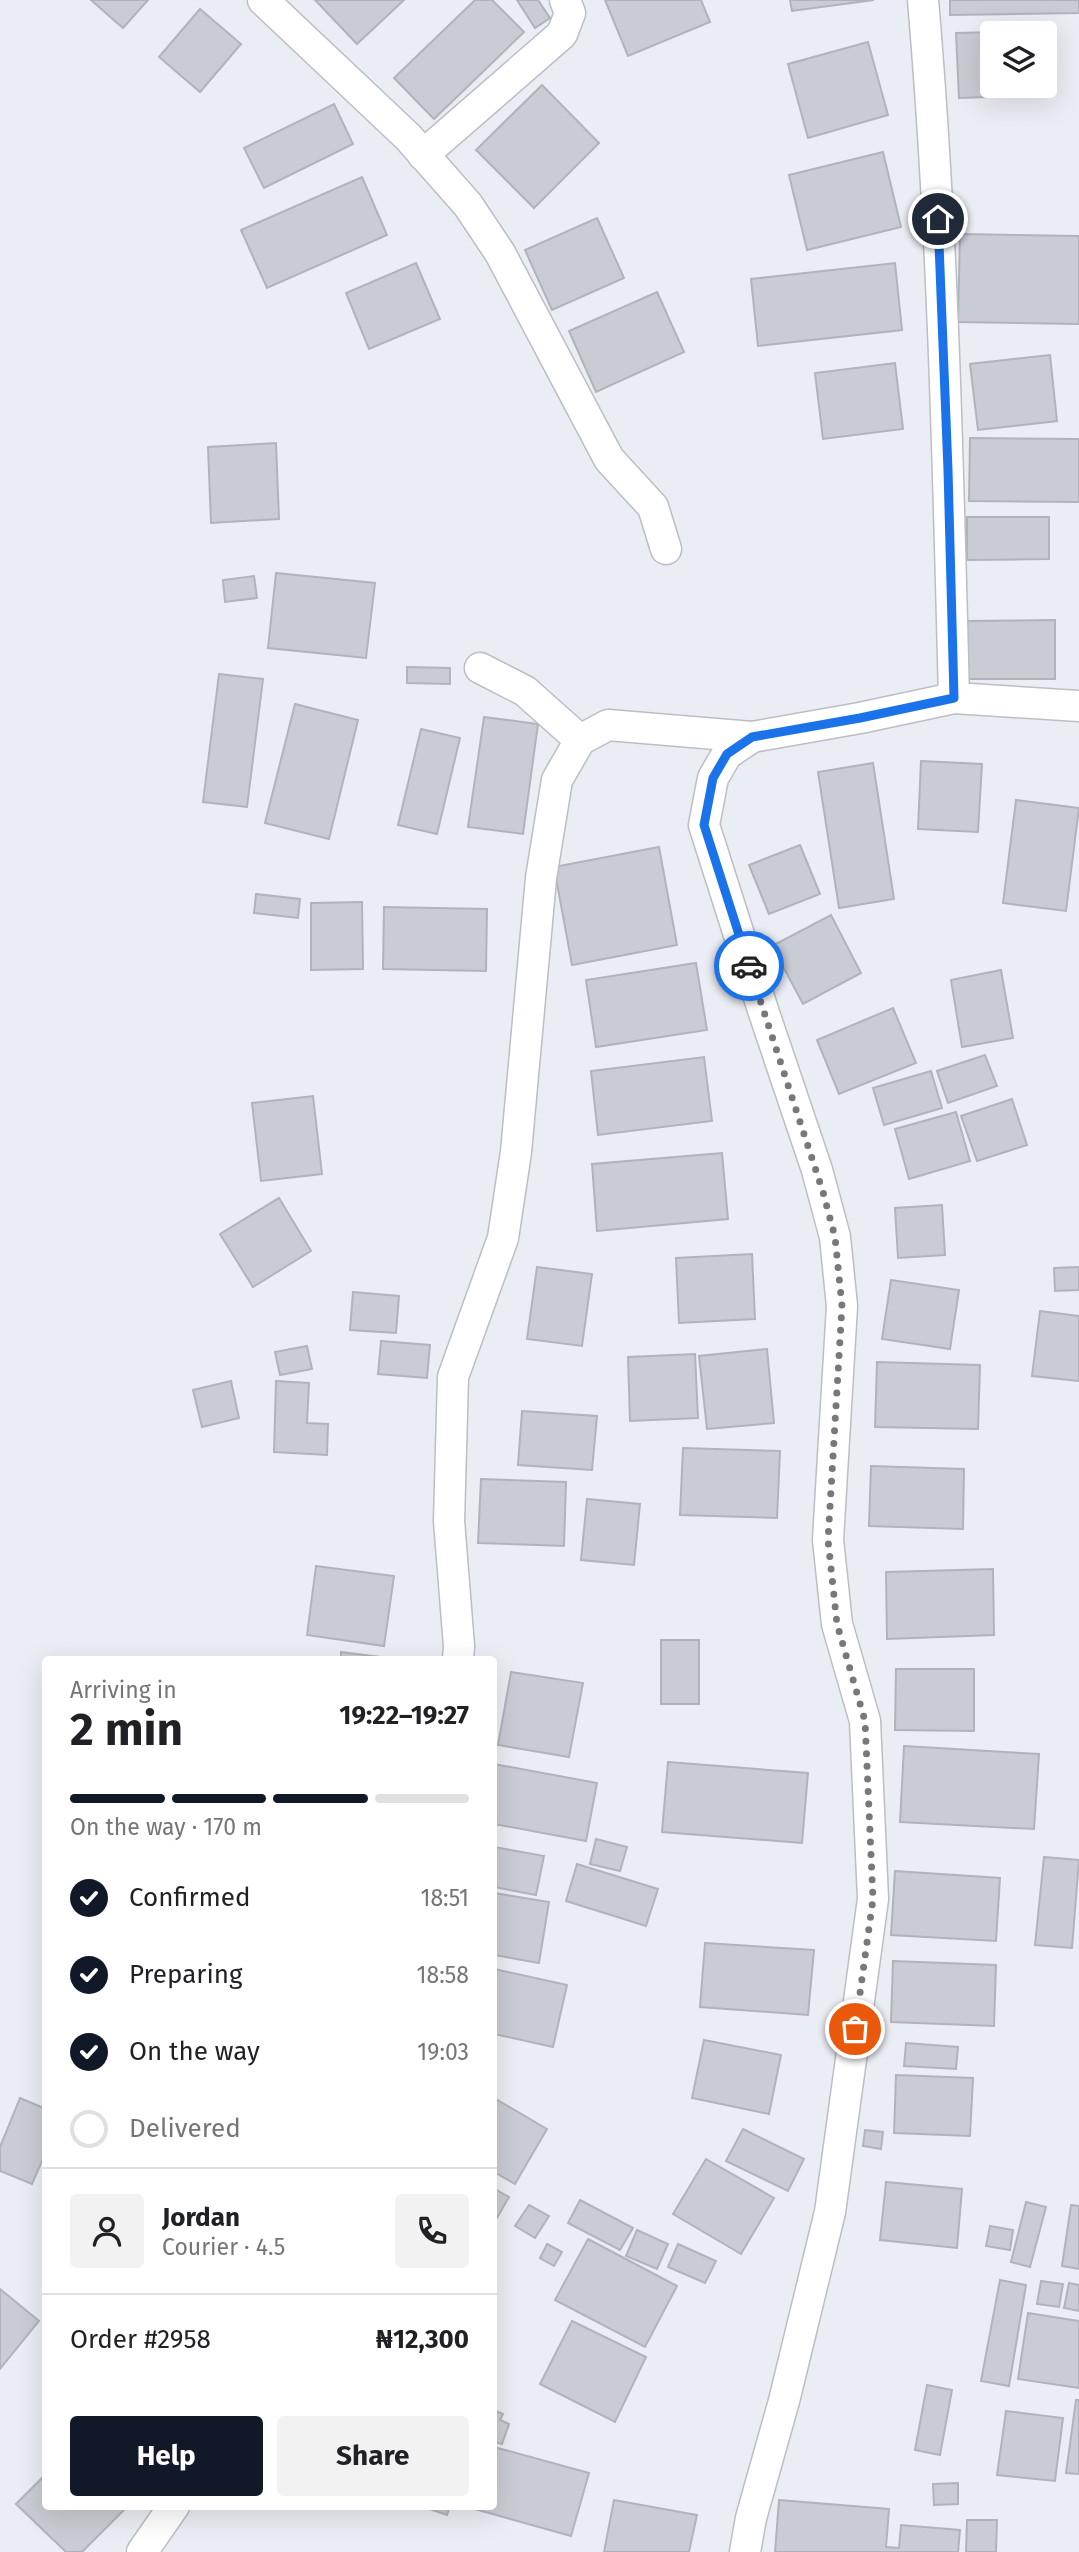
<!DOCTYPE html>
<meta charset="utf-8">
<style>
body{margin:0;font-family:"Fira Sans",sans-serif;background:#f2f2f2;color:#202124;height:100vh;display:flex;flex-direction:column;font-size:26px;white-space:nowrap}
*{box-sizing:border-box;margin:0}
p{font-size:23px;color:#757577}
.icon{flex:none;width:38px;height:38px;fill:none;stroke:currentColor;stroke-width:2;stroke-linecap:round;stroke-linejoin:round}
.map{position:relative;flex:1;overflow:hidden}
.details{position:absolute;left:42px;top:1656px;width:455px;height:854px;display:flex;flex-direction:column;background:#fff;border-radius:7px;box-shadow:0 7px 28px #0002}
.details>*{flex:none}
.fabs{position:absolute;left:980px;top:21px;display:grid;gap:14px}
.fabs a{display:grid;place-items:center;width:77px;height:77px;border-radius:7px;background:#fff;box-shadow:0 7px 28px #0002;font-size:35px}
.pin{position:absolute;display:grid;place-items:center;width:60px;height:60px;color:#fff;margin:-30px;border:4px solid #fff;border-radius:50%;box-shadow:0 2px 7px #0007}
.courier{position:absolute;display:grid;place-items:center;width:70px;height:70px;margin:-35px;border:5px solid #1a73e8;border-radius:50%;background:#fff;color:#222;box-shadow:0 2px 9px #0007}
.head em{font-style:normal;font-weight:700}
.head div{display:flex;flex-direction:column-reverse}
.head{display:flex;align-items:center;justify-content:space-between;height:119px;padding:0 28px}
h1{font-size:46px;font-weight:700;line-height:52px}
.bar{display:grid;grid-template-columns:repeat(4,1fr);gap:10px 7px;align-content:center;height:84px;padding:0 28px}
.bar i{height:9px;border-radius:5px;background:#e0e0e0}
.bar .selected{background:#111827}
.bar p{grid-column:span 4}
.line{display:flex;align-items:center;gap:18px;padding:0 28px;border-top:2px solid #e0e0e0}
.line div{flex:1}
.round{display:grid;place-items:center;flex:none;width:74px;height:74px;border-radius:7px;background:#f2f2f2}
ol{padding:0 28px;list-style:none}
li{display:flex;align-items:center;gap:21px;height:77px}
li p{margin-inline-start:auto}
li .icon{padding:7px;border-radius:50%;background:#111827;color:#fff;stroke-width:4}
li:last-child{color:#757577}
li i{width:38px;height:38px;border:4px solid #e0e0e0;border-radius:50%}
.action{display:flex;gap:14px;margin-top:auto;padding:14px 28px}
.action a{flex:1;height:80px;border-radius:7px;background:#111827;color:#fff;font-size:28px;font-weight:700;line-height:80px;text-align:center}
.action a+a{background:#f2f2f2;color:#202124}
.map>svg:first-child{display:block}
.building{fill:#caccd3;stroke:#b1b3ba;stroke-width:2}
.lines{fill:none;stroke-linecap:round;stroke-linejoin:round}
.minor-casing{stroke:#bcbec4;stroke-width:33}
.minor{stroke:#fff;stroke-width:30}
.done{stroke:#77787c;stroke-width:7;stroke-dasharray:0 12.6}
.route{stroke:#1a73e8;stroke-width:9}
</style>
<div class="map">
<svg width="1079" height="2552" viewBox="0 0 1079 2552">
<rect width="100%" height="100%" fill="#ebedf4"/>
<!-- building -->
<g class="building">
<path d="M91 0H148L123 28Z"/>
<path d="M315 0H404L357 44Z"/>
<path d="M475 0H492L524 32 434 119 394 78Z"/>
<path d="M517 0H538L550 18 535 28Z"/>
<path d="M605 0H701L710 22 628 56Z"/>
<path d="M790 0H874L792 11Z"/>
<path d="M950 0H1079V13L950 15Z"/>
<path d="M200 9 241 44 200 92 159 57Z"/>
<path d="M1043 31V33H992V86H1045V95L959 98 956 33Z"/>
<path d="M868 42 888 115 808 138 788 64Z"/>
<path d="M542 85 599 143 534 208 476 150Z"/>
<path d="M334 104 353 144 264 188 244 148Z"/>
<path d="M883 152 901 227 807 250 789 175Z"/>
<path d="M362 177 387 235 267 288 241 230Z"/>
<path d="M597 218 624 278 552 310 525 250Z"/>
<path d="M960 234 1079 236V324L958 322Z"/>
<path d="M416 263 440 319 369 349 346 293Z"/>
<path d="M895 263 902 330 758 346 751 279Z"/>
<path d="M657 292 684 352 596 392 569 331Z"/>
<path d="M1050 355 1057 421 978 430 970 364Z"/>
<path d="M895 363 903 429 823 439 815 373Z"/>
<path d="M970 438 1079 439V502L969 501Z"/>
<path d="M276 443 279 519 211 523 208 447Z"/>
<path d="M967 517H1049V559L967 560Z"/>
<path d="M276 573 375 583 366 658 268 648Z"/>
<path d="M254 576 257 598 225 602 223 580Z"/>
<path d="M1055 620V679H967V621Z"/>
<path d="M407 667 450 668V684L407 683Z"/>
<path d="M219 674 263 679 247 807 203 802Z"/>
<path d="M295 704 358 720 329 839 265 823Z"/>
<path d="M484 717 538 724 523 834 468 827Z"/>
<path d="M421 729 460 738 437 834 398 825Z"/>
<path d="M921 761 982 764 978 832 918 829Z"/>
<path d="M873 763 894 899 839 908 818 772Z"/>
<path d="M1016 800 1079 808 1066 911 1003 903Z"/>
<path d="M800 845 820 894 769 914 749 865Z"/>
<path d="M659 847 677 945 572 965 554 867Z"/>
<path d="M256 894 300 899 298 918 254 913Z"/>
<path d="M362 902 363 969 311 970V903Z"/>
<path d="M384 907 487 909 486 971 383 969Z"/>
<path d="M831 915 861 973 803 1004 772 946Z"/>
<path d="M696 963 707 1030 596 1047 586 980Z"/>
<path d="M1001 970 1013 1038 962 1047 951 980Z"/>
<path d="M893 1008 916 1063 839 1094 817 1040Z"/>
<path d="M985 1055 997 1086 948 1103 937 1071Z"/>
<path d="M704 1057 712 1121 598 1135 591 1071Z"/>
<path d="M931 1071 942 1108 884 1125 873 1088Z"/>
<path d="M313 1096 322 1174 261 1181 252 1103Z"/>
<path d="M1012 1099 1027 1145 977 1161 961 1116Z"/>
<path d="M956 1112 970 1161 909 1179 895 1129Z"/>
<path d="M722 1153 728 1219 597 1231 592 1164Z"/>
<path d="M279 1198 311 1251 253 1287 220 1234Z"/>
<path d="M942 1205 945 1255 898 1258 895 1208Z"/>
<path d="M752 1254 755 1319 679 1323 676 1258Z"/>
<path d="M537 1267 592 1274 582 1346 527 1339Z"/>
<path d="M1079 1267V1290L1055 1291 1054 1268Z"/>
<path d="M891 1280 959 1290 950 1349 882 1339Z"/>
<path d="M353 1292 399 1296 396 1333 350 1330Z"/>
<path d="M1040 1311 1079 1316V1381L1032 1376Z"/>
<path d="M381 1341 430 1345 427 1378 378 1374Z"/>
<path d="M307 1346 312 1369 280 1375 275 1352Z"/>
<path d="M767 1349 774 1423 707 1429 699 1356Z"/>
<path d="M695 1354 698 1418 630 1421 628 1357Z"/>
<path d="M877 1362 980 1365 978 1429 875 1427Z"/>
<path d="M231 1381 239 1418 202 1427 193 1390Z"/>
<path d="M276 1381 309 1383 307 1423 328 1424 327 1455 274 1452Z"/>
<path d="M522 1411 597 1416 592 1470 518 1465Z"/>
<path d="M683 1448 780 1451 777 1518 680 1515Z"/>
<path d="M871 1466 964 1469 963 1529 869 1526Z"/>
<path d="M481 1479 566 1482 564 1546 478 1543Z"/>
<path d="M587 1499 640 1504 634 1565 581 1560Z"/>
<path d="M316 1566 394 1576 384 1646 307 1635Z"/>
<path d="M993 1569 994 1635 887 1639 886 1572Z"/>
<rect x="661" y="1640" width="38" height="64"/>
<path d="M341 1652 396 1659H341Z"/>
<path d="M896 1669H974V1731L895 1730Z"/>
<path d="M511 1672 583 1683 569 1757 498 1745Z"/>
<path d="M904 1746 1039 1754 1034 1829 900 1822Z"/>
<path d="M668 1762 808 1773 802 1843 662 1832Z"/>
<path d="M494 1764 597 1783 586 1841 494 1824Z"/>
<path d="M596 1839 627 1847 620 1871 590 1864Z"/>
<path d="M494 1847 544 1856 536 1895 494 1887Z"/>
<path d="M1044 1857 1079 1860 1072 1948 1035 1945Z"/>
<path d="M577 1864 658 1889 646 1926 566 1901Z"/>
<path d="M895 1871 1000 1878 996 1941 891 1935Z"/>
<path d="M494 1893 549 1902 539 1963 494 1955Z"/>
<path d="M705 1943 814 1950 808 2015 700 2007Z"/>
<path d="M893 1961 996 1965 994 2026 891 2022Z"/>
<path d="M494 1969 567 1985 553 2047 494 2034Z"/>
<path d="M704 2040 781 2055 769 2114 692 2098Z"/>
<path d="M906 2043 958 2047 956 2069 904 2066Z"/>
<path d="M896 2075 973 2078 970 2136 894 2133Z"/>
<path d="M20 2098 46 2109V2152L32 2184 0 2171V2147Z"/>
<path d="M494 2098 547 2129 515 2184 494 2172Z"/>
<path d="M743 2129 804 2159 788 2191 726 2161Z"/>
<path d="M865 2130 883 2132 881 2149 863 2146Z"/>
<path d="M706 2159 774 2198 741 2254 673 2214Z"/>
<path d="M886 2182 962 2189 957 2248 880 2240Z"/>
<path d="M495 2189 509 2197 494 2223V2191Z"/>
<path d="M580 2200 633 2228 620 2250 568 2223Z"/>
<path d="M1026 2202 1046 2207 1030 2267 1011 2262Z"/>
<path d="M529 2205 549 2216 535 2238 515 2226Z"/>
<path d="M1071 2205 1079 2206V2269L1062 2266Z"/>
<path d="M990 2226 1013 2230 1010 2250 986 2246Z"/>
<path d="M637 2230 668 2244 657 2269 626 2256Z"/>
<path d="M588 2239 677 2286 645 2347 555 2300Z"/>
<path d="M547 2244 562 2252 554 2266 540 2258Z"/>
<path d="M678 2244 716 2261 705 2283 668 2267Z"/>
<path d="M1000 2280 1026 2285 1009 2386 981 2381Z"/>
<path d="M1041 2281 1063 2284 1059 2307 1037 2304Z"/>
<path d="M1069 2283 1079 2285V2311L1064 2308Z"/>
<path d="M0 2289 39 2321 0 2369Z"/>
<path d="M1028 2313 1079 2321V2388L1018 2379Z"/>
<path d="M572 2321 646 2357 615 2422 540 2384Z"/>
<path d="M927 2385 952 2390 940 2455 915 2450Z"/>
<path d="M1076 2400H1079V2474L1066 2473Z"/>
<path d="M494 2410 503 2414 500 2420 509 2424 502 2444 494 2442Z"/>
<path d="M1006 2411 1063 2418 1055 2481 997 2475Z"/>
<path d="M494 2447 589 2473 571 2536 464 2506H494Z"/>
<path d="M46 2474V2506L127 2507 82 2552H66L16 2504Z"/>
<path d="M958 2483V2504L934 2505 933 2484Z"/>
<path d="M614 2500 697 2515 689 2552H604Z"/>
<path d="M779 2500 889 2509 886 2547 899 2548 901 2525 960 2530 958 2552H775Z"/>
<path d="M421 2506H450L447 2515Z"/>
<path d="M967 2520H997L996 2552H966Z"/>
</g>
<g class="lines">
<!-- minor casing -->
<g class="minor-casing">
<g id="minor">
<path d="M263 0 408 137 468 205 500 253 609 459 653 507 666 549"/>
<path d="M923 0C943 232 948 465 954 698"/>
<path d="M423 155 562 34 570 13 565 0"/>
<path d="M480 668 525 691 580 740"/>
<path d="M458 1659 459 1646 449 1521 453 1377 503 1238 516 1152 541 878 557 780 580 740 608 725 752 737 860 718 954 698 1079 706"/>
<path d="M142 2552 174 2506"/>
<path d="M745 2552 751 2518 784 2401 830 2212 873 1899 865 1721 837 1624 828 1540 842 1306 835 1237 817 1170 763 1010 704 825 713 778 727 754 752 737"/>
</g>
</g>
<!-- minor -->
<use href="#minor" class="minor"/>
</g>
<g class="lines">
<!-- done -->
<path class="done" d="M749 966 823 1192 835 1237 842 1306 828 1540 837 1624 865 1721 873 1899 855 2029"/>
<!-- route -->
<path class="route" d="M749 966 704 825 713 778 727 754 752 737 860 718 954 698 948 470 938 219"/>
</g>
</svg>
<div class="fabs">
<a><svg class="icon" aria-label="layers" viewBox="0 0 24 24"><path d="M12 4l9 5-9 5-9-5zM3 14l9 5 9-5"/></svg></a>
</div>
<div class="pin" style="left:855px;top:2029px;background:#ea580c"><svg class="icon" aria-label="bag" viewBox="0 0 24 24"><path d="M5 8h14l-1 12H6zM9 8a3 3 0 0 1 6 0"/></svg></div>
<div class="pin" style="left:938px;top:219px;background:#1f2937"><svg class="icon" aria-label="home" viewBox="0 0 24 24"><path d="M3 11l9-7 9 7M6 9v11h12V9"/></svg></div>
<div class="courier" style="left:749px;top:966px"><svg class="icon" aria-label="car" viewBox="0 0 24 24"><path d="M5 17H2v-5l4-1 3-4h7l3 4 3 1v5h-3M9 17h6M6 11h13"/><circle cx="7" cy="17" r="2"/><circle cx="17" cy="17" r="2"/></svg></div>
<section class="details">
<div class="head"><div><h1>2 min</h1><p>Arriving in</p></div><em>19:22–19:27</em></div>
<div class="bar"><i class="selected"></i><i class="selected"></i><i class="selected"></i><i></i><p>On the way · 170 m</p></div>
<ol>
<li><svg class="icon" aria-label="check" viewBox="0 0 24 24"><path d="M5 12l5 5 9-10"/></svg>Confirmed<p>18:51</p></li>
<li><svg class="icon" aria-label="check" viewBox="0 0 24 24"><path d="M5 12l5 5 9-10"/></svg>Preparing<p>18:58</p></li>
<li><svg class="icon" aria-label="check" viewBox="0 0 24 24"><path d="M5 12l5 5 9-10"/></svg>On the way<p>19:03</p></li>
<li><i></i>Delivered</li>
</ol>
<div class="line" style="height:126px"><a class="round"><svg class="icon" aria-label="person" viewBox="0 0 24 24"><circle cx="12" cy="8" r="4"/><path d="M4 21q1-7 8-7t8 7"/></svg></a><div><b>Jordan</b><p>Courier · 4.5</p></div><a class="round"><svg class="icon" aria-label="phone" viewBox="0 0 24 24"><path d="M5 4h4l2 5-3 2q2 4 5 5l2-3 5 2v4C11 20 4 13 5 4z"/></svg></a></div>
<div class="line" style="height:91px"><div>Order #2958</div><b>₦12,300</b></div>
<div class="action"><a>Help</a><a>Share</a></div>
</section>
</div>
